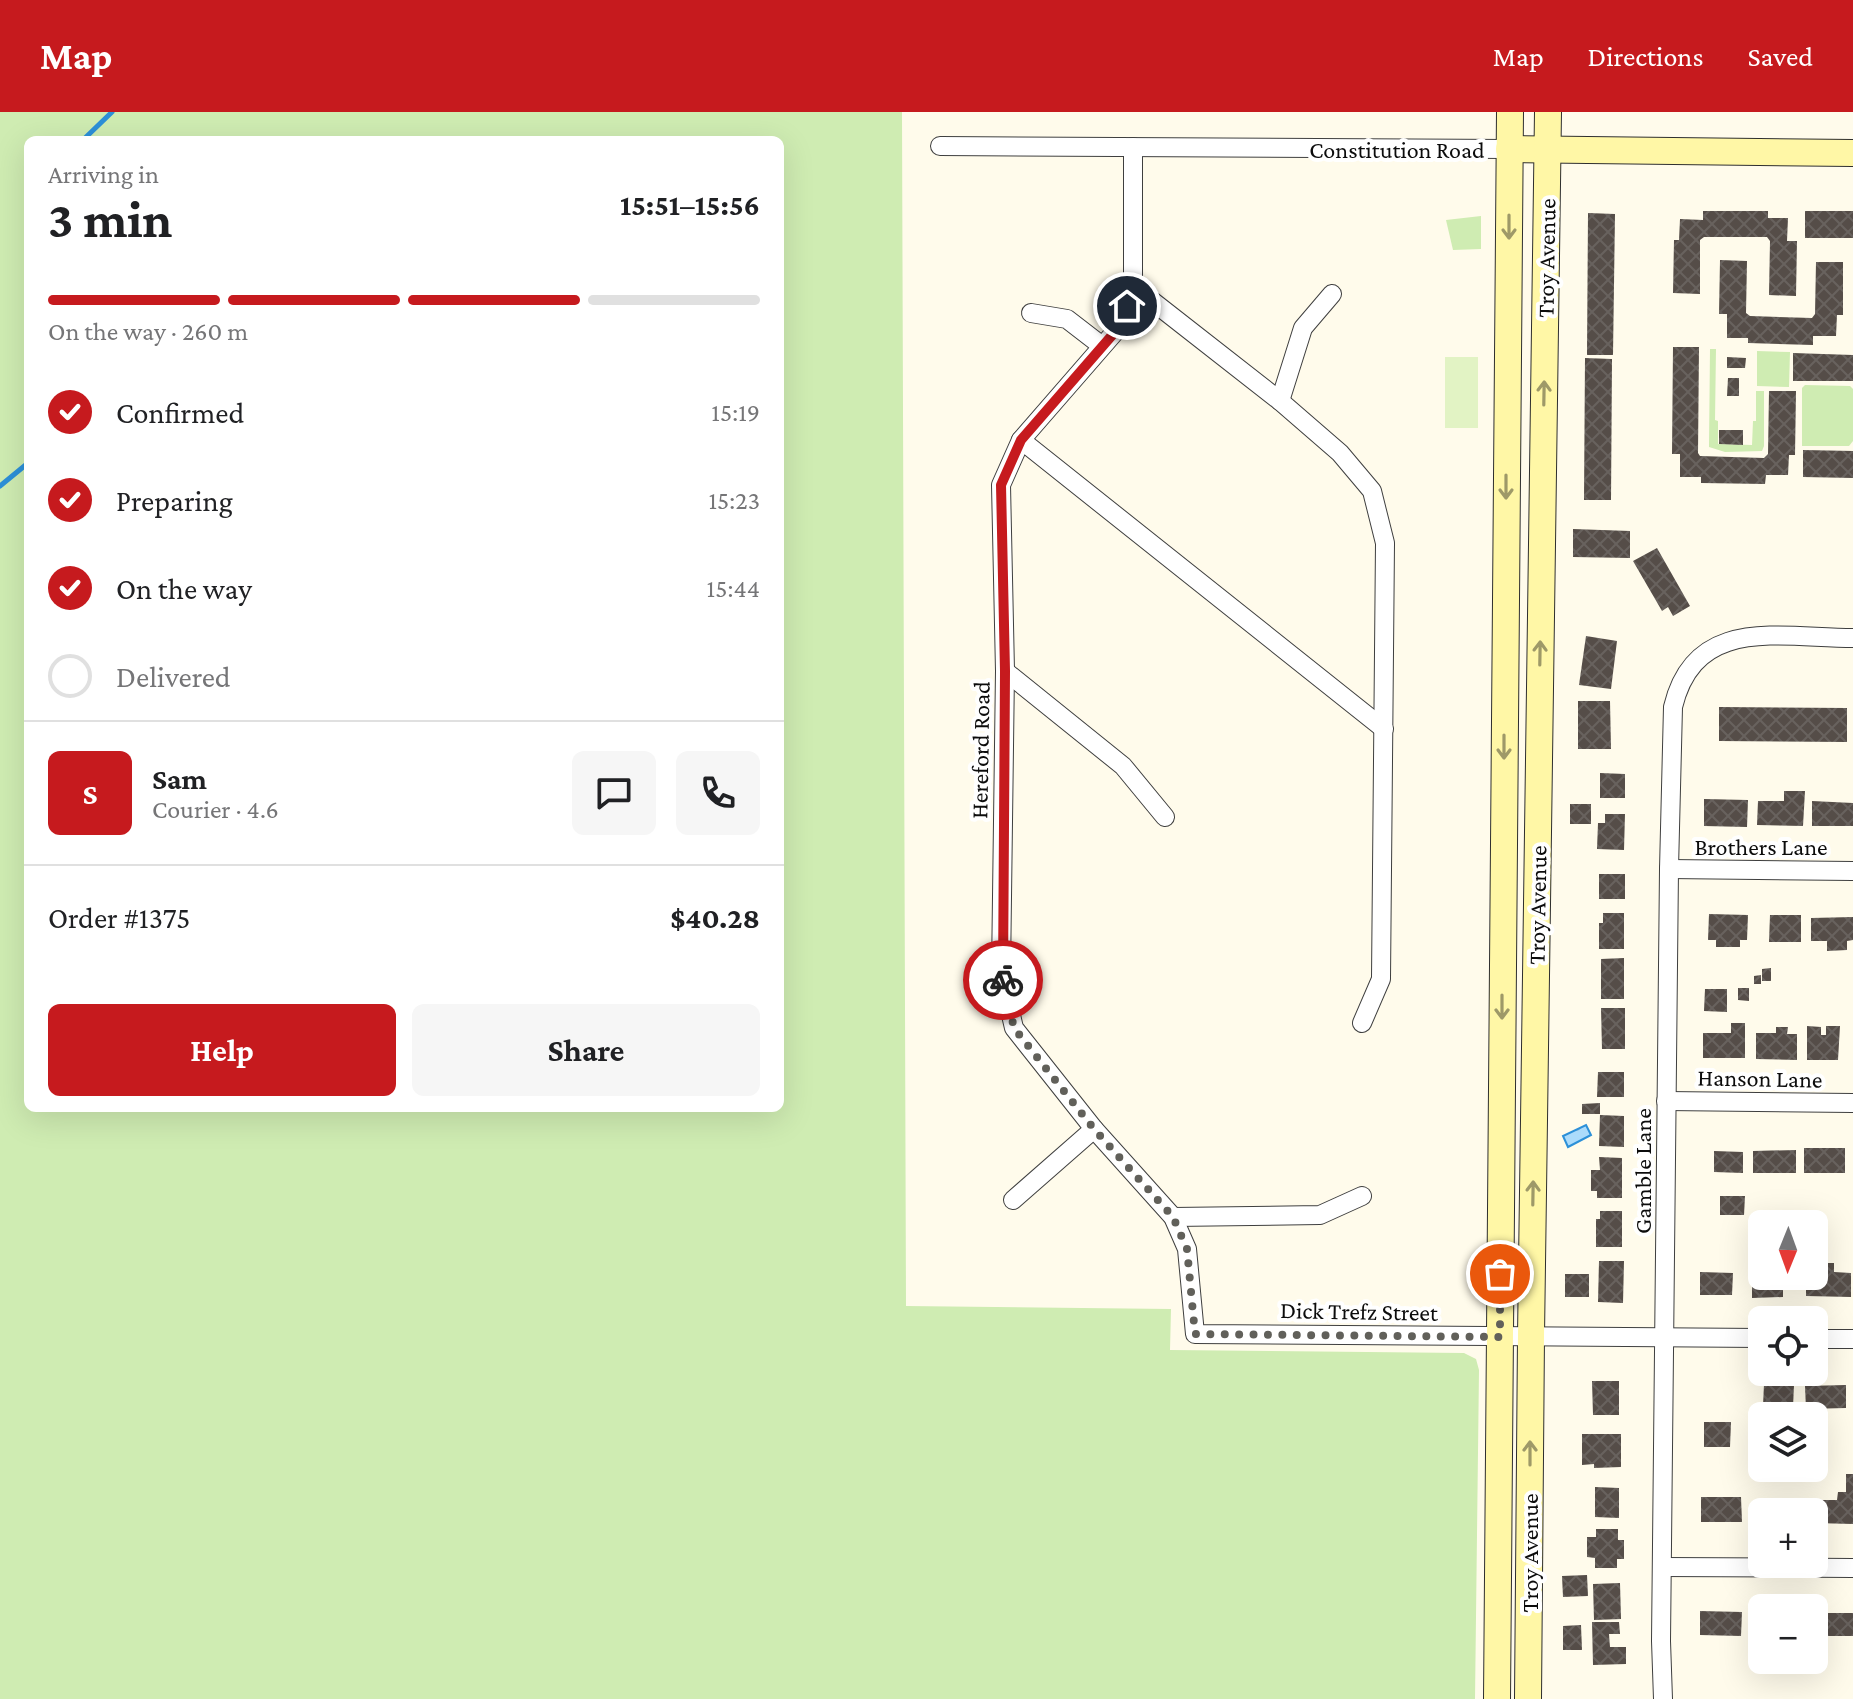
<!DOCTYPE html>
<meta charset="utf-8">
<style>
body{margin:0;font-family:"Crimson Pro",serif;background:#f6f6f6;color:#202124;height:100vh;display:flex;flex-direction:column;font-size:30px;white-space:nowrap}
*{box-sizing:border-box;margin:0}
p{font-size:26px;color:#757577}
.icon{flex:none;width:44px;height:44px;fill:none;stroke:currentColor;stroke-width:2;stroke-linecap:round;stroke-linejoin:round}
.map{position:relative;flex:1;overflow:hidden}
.panel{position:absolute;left:24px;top:24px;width:760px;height:976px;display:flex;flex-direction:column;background:#fff;border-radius:12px;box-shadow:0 8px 32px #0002}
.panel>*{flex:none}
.needle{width:52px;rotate:181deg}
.fabs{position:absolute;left:1748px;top:1098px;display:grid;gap:16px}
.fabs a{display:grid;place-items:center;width:80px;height:80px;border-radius:12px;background:#fff;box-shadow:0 8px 32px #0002;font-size:40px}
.pin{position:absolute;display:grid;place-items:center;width:68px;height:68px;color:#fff;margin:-34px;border:4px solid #fff;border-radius:50%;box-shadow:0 2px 8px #0007}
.courier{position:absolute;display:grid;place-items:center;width:80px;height:80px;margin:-40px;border:6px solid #c61a1e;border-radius:50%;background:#fff;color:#222;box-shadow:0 2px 10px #0007}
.headline em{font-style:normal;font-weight:700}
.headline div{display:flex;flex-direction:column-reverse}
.headline{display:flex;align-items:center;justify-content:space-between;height:136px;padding:0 24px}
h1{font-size:52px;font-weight:700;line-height:60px}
.bar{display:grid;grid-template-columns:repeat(4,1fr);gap:12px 8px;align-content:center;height:96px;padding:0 24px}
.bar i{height:10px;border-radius:6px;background:#e0e0e0}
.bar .selected{background:#c61a1e}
.bar p{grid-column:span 4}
.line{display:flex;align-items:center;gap:20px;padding:0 24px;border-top:2px solid #e0e0e0}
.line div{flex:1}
.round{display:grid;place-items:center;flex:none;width:84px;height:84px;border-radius:12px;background:#f6f6f6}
ol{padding:0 24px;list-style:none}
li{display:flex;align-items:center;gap:24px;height:88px}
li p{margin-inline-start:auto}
li .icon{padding:8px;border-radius:50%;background:#c61a1e;color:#fff;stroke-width:4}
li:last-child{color:#757577}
li i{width:44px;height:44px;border:4px solid #e0e0e0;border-radius:50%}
.primary-button{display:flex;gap:16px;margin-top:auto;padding:16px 24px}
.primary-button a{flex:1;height:92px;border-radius:12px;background:#c61a1e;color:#fff;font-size:32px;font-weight:700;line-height:92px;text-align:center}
.primary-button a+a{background:#f6f6f6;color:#202124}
header{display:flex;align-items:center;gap:48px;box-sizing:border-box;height:112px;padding:0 40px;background:#c61a1e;color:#fff}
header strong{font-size:38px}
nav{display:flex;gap:44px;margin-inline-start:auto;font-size:28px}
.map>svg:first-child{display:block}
.green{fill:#cfecb2;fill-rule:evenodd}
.pitch{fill:#e2f3c4}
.water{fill:url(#water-ripples);stroke:#2c90d8;stroke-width:2}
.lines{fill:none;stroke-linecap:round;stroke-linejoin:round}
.stream{stroke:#2c90d8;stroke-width:5}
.building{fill:url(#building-cross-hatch)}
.street-casing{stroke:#3f3f3f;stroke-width:20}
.secondary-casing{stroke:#2e2e2e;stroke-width:28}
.street{stroke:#fff;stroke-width:18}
.secondary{stroke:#fff7a6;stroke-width:26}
.oneway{stroke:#9e9968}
.done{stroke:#61605a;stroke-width:8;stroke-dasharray:0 14.4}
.route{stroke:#c61a1e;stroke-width:10}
.labels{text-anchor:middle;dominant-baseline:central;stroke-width:8;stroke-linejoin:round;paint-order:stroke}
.street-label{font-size:24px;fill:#0c0c0c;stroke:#fff}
</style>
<header>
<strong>Map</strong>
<nav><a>Map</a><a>Directions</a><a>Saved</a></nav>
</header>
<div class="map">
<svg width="1853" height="1587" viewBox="0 0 1853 1587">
<defs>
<pattern id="water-ripples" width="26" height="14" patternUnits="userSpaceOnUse" patternTransform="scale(2)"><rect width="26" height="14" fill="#abdbfb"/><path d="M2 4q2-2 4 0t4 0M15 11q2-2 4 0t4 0" fill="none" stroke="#92bbd6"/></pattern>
<pattern id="building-cross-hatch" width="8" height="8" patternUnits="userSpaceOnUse" patternTransform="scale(2)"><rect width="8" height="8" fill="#554d48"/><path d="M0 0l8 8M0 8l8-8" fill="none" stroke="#68625e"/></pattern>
</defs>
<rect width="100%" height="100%" fill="#fffbeb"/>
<!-- green -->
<g class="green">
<path d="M0 0H902L906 1194 1171 1197 1170 1238 1464 1241 1476 1247 1479 1258 1475 1587H0ZM780 28V996H28V28Z"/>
<path d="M1481 104V137L1453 138 1446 108Z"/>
<path d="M1710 237H1716L1715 308 1718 309V332L1752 333 1753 309H1756V279H1764V334L1762 339 1725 340 1709 335Z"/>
<path d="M1757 239 1790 240 1789 275 1757 274Z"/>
<path d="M1805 273 1850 274 1853 277V329L1849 334H1802V276Z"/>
</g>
<!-- pitch -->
<rect class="pitch" x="1445" y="245" width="33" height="71"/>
<!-- water -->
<path class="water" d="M1586 1013 1591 1023 1568 1035 1563 1024Z"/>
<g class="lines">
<!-- stream -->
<g class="stream">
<path d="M83 28 112 0"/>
<path d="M0 374 28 351"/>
</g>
</g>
<!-- building -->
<g class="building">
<path d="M1703 99H1768V106H1788L1787 129H1797L1796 184 1769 183 1770 129 1767 125H1704L1700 128V182L1673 181 1674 128H1679L1680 107 1703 108Z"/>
<rect x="1805" y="99" width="48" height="27"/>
<path d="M1588 101 1615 102 1613 243H1587Z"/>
<path d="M1720 148 1747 149 1746 201 1750 204 1812 206 1815 202 1816 150H1843V203H1837L1836 224H1813V233L1748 231V226H1727V202H1719Z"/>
<path d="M1673 235H1699L1698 341 1700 344 1764 346 1768 342 1769 279H1796L1795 343H1789L1788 363H1766L1765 372 1701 371V365H1680V342H1672Z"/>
<path d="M1793 241 1853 243V269H1793Z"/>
<path d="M1727 245 1746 246 1745 256H1727Z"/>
<path d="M1585 246 1612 247 1611 388H1584Z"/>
<path d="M1728 266H1739V284H1727Z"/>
<path d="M1719 318H1743V333L1719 332Z"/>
<path d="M1803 338 1853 339V366L1803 365Z"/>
<path d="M1573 417 1630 419V446L1573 445Z"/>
<path d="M1657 436 1690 494 1673 504 1668 495 1662 499 1633 449Z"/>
<path d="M1586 524 1617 529 1611 577 1579 573Z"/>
<path d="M1578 589H1610L1611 637H1578Z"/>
<path d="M1719 595 1847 596V630L1719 629Z"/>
<path d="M1600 661 1625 662V686H1600Z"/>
<path d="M1784 679H1805L1803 714 1757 713 1758 689H1784Z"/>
<path d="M1704 687 1748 688 1747 715 1704 714Z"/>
<path d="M1812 689 1853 691V714H1812Z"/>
<rect x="1570" y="692" width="21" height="20"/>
<path d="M1605 702H1625L1624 738 1597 737 1598 711H1605Z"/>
<rect x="1599" y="762" width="26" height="25"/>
<path d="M1603 801H1624V837H1599V811H1603Z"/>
<path d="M1709 802 1748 803 1747 828H1740V835H1716V828H1708Z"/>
<path d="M1770 803H1801V830H1769Z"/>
<path d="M1853 805V828L1847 829V838L1827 839V829H1811V806Z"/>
<path d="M1624 846V887H1601V847Z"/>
<path d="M1771 856V869H1762V857Z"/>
<path d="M1761 863V872H1754V864Z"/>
<path d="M1738 876H1749V889L1738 888Z"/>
<path d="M1705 877H1727V900L1704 899Z"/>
<path d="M1601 896H1625V937H1602Z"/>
<path d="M1731 911H1745V946H1703V921H1731Z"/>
<path d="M1807 914 1821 915V923H1826V914H1840L1838 948H1807Z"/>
<path d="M1776 915H1788L1787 922H1797V948L1756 947V921H1776Z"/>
<path d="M1598 960H1624V985H1597Z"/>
<path d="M1600 991V1002H1582V992Z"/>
<path d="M1600 1003 1624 1004V1035L1599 1034Z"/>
<rect x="1804" y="1036" width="41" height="25"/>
<path d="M1796 1038V1061H1753V1039Z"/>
<path d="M1714 1039 1743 1040V1061L1714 1060Z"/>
<path d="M1599 1045 1622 1046V1086H1597V1079H1591V1058H1600Z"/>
<path d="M1720 1084H1745L1744 1103H1720Z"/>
<path d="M1600 1099H1622V1135H1596V1107H1600Z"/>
<path d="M1599 1149H1624L1623 1191 1598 1190Z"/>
<path d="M1814 1151H1834V1160L1851 1161V1185L1806 1184V1164H1814Z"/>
<path d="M1700 1160 1733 1161 1732 1183H1700Z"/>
<rect x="1565" y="1162" width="24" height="23"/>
<path d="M1752 1163 1783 1164V1185L1752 1186Z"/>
<path d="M1592 1269H1619V1303H1593Z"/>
<path d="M1764 1272 1794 1273 1793 1295 1763 1294Z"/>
<path d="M1846 1273V1296L1806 1297 1805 1274Z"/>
<path d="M1704 1310H1731L1730 1335H1704Z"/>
<path d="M1582 1322H1621V1355L1594 1356V1352L1582 1353Z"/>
<path d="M1846 1362H1853V1412L1814 1411 1813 1388H1837L1838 1380H1846Z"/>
<path d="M1595 1375 1619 1376V1406L1595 1405Z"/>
<path d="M1701 1385H1741L1742 1410H1701Z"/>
<path d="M1760 1387 1803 1389 1802 1400H1760Z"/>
<path d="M1596 1417H1618V1428H1624V1447H1617V1456H1595V1446L1587 1445V1425H1596Z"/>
<path d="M1587 1463 1588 1484 1563 1485 1562 1464Z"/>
<path d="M1620 1471 1621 1507 1594 1508 1593 1472Z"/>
<path d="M1700 1499 1742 1500 1741 1524 1700 1523Z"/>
<rect x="1820" y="1501" width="33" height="23"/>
<path d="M1592 1510H1619L1620 1522H1609L1610 1535H1626V1552L1593 1553Z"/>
<path d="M1581 1513 1582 1538H1563V1514Z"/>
<path d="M1786 1548H1812L1811 1560H1786Z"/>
</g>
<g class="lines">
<!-- street casing -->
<g class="street-casing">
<g id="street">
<path d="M940 34 1509 37"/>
<path d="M1133 35V174L1121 213 1021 328 1001 373 1005 559 1001 860 1014 916 1094 1017 1173 1105 1187 1137 1195 1222 1762 1226"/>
<path d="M1133 174 1280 289 1340 341 1372 379 1385 431 1381 867 1362 911"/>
<path d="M1031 201 1067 207 1102 234"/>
<path d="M1280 289 1303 216 1332 182"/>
<path d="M1021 328 1384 617"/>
<path d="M1005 559 1123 654 1165 705"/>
<path d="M1669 757 1853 759"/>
<path d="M1666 989 1853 991"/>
<path d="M1013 1088 1094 1017"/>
<path d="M1173 1105 1320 1103 1362 1084"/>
<path d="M1814 1227H1853"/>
<path d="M1662 1455 1853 1456"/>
<path d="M1663 1587 1661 1529 1669 757 1673 595C1695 503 1780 526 1853 526"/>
</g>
</g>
<!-- secondary casing -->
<g class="secondary-casing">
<g id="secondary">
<path d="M1509 37 1853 41"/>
<path d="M1497 1587 1510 0"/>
<path d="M1528 1587 1531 1224 1548 0"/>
</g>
</g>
<!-- street -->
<use href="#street" class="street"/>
<!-- secondary -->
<use href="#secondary" class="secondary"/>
</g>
<!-- one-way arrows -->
<defs><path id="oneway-shaft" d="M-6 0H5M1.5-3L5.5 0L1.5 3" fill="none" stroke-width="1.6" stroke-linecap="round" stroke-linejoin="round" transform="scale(2)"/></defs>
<g class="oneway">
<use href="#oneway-shaft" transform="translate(1509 115) rotate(90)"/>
<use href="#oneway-shaft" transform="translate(1544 281) rotate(-89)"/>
<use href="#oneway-shaft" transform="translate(1506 375) rotate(90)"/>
<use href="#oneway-shaft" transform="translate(1540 541) rotate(-89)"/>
<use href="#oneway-shaft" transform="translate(1504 635) rotate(90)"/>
<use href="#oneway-shaft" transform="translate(1502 895) rotate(90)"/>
<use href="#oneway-shaft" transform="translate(1533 1081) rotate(-89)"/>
<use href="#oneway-shaft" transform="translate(1530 1341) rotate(-90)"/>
</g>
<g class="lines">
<!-- done -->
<path class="done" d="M1003 868 1014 916 1094 1017 1173 1105 1187 1137 1195 1222 1500 1225V1162"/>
<!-- route -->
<path class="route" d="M1003 868 1005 559 1001 373 1021 328 1121 213 1127 194"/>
</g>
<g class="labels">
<!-- street labels -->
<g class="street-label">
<text x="1397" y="37">Constitution Road</text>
<text transform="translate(1546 146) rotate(-89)">Troy Avenue</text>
<text transform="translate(980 638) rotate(-89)">Hereford Road</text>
<text x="1761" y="734">Brothers Lane</text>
<text transform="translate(1537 793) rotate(-89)">Troy Avenue</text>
<text transform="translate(1760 966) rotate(1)">Hanson Lane</text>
<text transform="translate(1642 1059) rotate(-90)">Gamble Lane</text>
<text transform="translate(1359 1199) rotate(1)">Dick Trefz Street</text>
<text transform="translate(1529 1441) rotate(-90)">Troy Avenue</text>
</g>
</g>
</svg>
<div class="fabs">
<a><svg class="needle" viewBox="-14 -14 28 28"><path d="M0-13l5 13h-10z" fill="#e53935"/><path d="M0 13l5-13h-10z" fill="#757577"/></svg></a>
<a><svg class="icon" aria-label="locate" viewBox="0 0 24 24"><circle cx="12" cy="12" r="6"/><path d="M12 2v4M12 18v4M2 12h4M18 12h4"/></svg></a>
<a><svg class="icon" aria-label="layers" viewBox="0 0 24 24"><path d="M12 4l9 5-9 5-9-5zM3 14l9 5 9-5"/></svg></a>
<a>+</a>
<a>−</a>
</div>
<div class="pin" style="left:1500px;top:1162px;background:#ea580c"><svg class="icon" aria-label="bag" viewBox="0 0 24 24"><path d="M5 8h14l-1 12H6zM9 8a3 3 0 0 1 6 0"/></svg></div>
<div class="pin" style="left:1127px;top:194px;background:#1f2937"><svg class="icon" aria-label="home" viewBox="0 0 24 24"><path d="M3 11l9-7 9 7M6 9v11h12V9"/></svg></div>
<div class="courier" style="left:1003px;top:868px"><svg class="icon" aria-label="bike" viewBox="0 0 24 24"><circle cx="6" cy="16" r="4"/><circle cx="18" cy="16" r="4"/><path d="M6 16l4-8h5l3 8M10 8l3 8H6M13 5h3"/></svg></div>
<section class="panel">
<div class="headline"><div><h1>3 min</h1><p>Arriving in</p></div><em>15:51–15:56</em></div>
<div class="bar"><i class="selected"></i><i class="selected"></i><i class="selected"></i><i></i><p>On the way · 260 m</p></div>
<ol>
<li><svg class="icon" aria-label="check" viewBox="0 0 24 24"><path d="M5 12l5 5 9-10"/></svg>Confirmed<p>15:19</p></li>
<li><svg class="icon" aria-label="check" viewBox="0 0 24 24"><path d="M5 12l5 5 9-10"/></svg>Preparing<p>15:23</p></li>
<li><svg class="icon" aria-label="check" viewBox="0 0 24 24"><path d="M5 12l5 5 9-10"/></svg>On the way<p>15:44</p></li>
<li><i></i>Delivered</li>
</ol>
<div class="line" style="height:144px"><b class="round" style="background:#c61a1e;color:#fff">S</b><div><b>Sam</b><p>Courier · 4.6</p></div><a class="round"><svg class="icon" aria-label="chat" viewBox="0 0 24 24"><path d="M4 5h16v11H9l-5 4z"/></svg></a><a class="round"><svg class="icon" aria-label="phone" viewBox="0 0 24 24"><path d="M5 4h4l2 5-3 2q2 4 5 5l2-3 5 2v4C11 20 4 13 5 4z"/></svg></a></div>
<div class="line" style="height:104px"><div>Order #1375</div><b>$40.28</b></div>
<div class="primary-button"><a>Help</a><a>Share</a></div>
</section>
</div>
